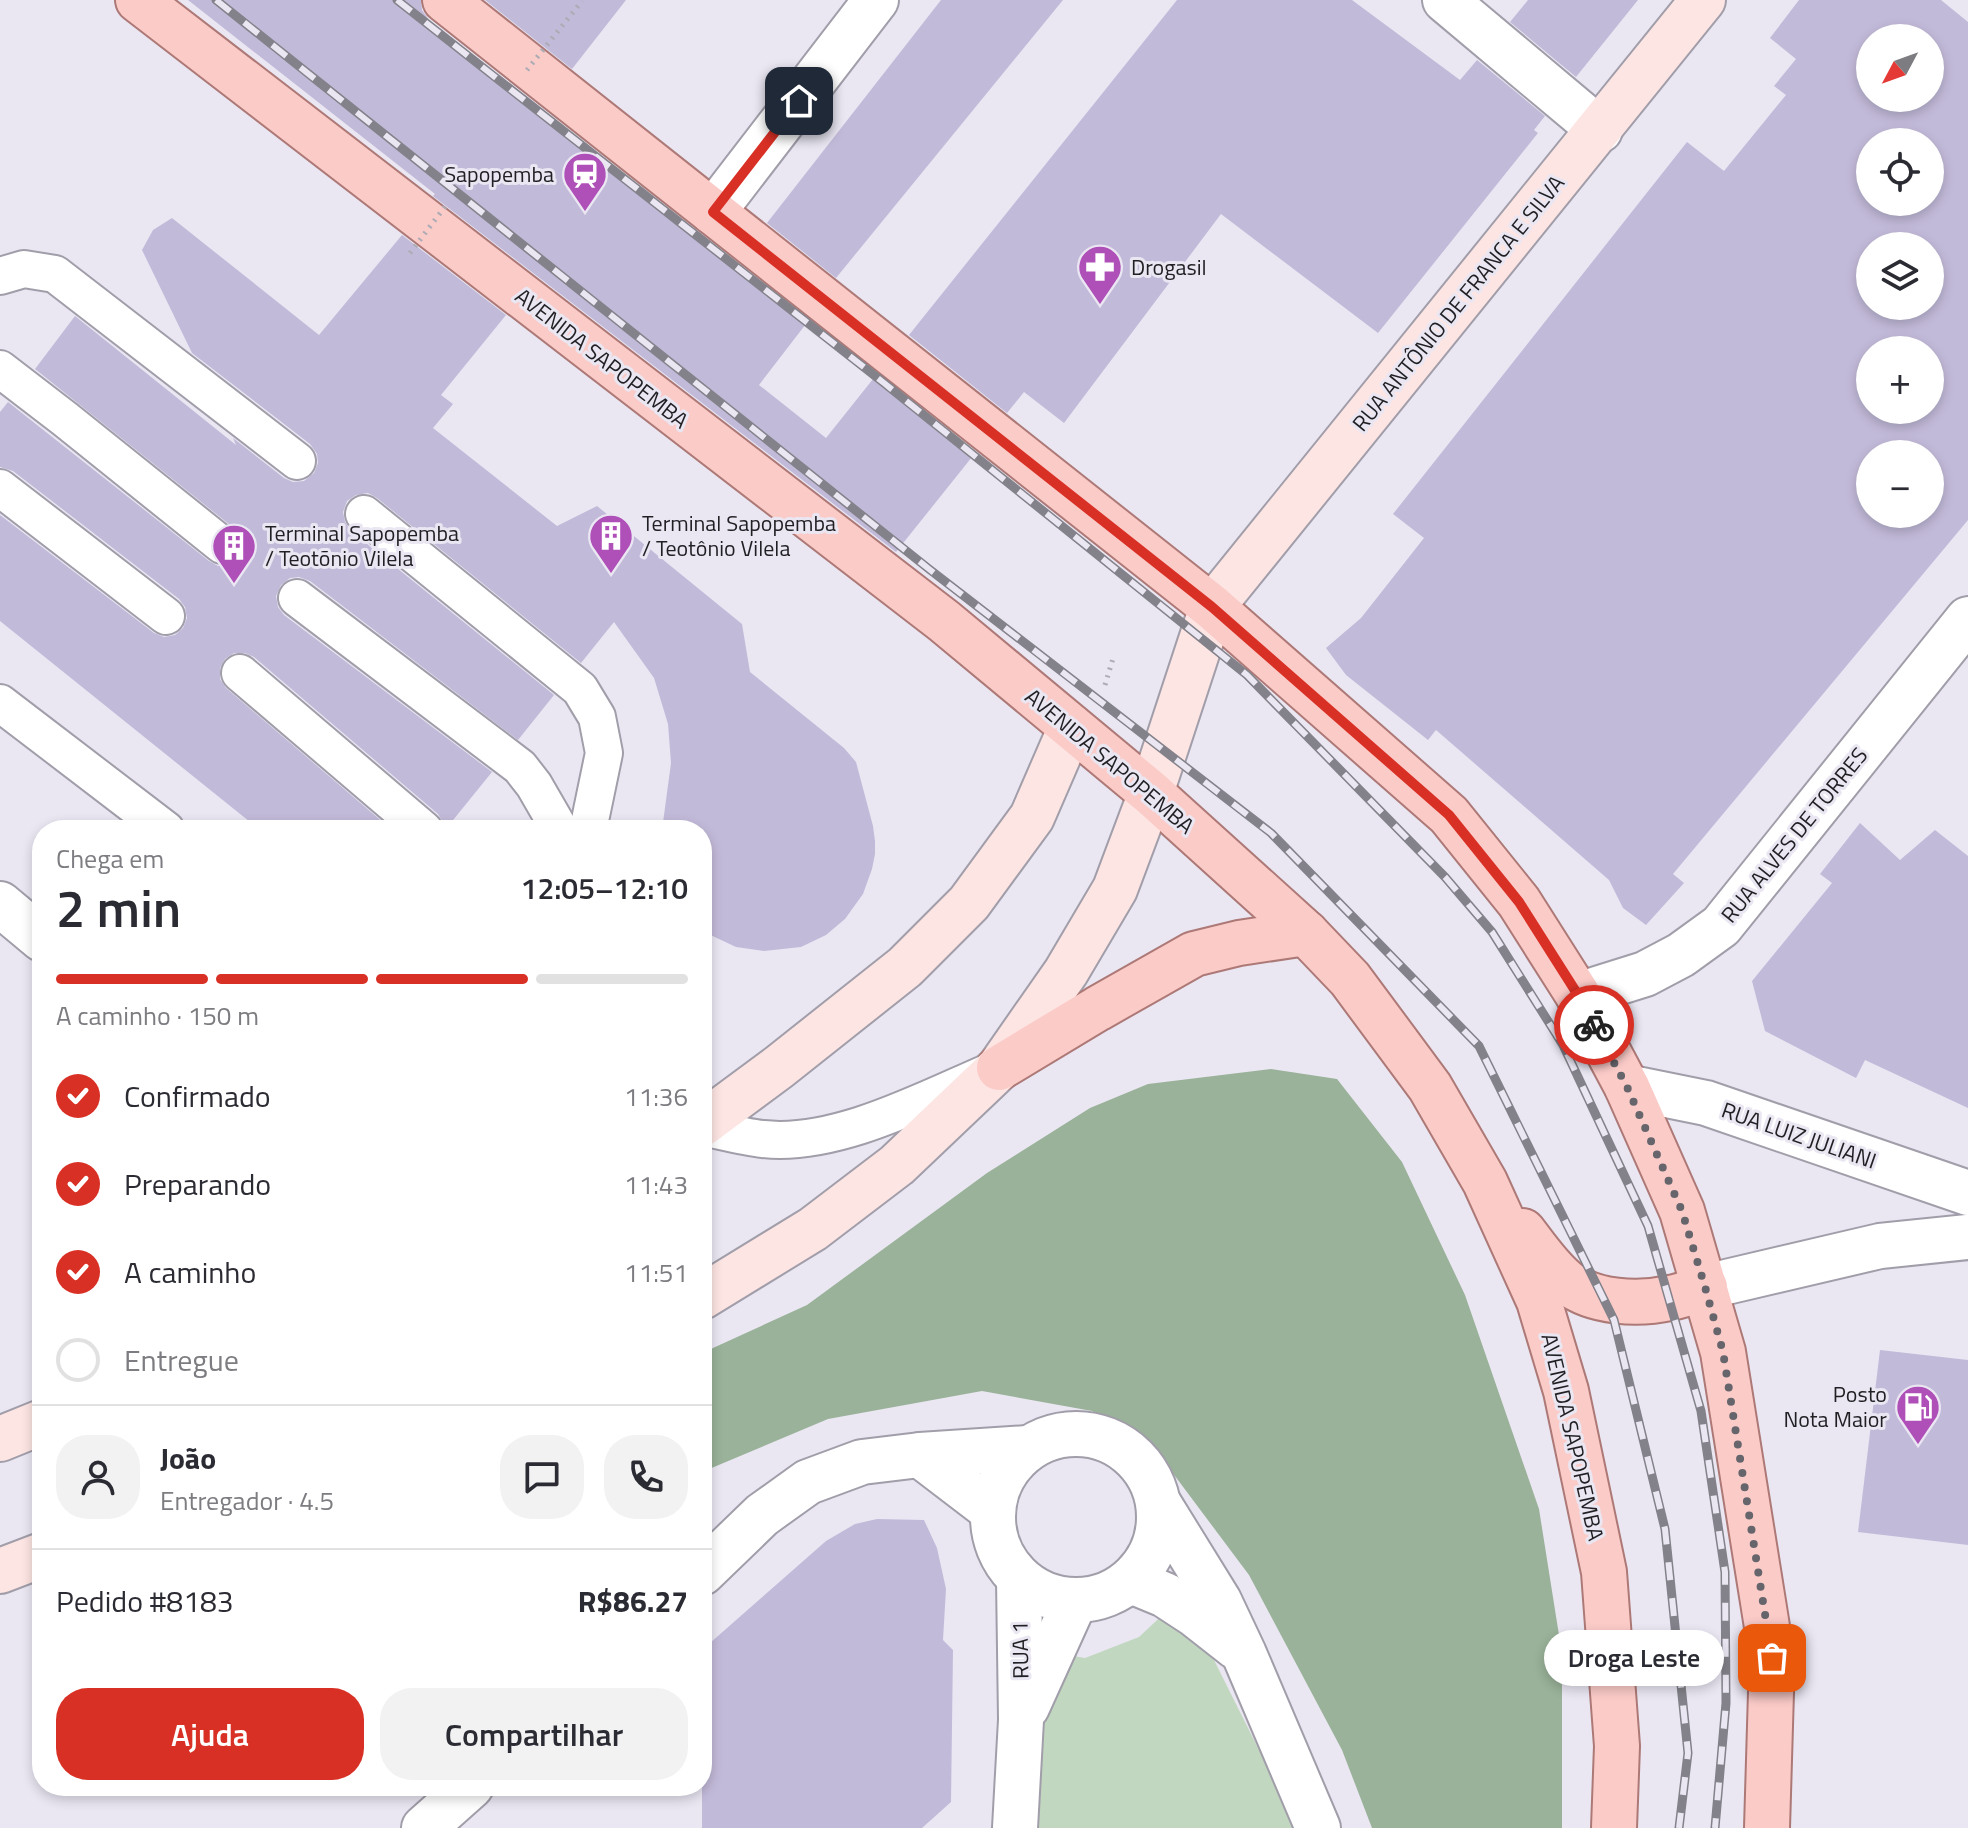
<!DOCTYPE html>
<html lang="pt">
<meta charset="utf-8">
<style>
body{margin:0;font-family:"Titillium Web",sans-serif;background:#f2f2f3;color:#2b2b33;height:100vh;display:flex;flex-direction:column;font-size:30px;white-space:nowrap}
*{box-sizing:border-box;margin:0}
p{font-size:26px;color:#7c7c81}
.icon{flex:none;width:44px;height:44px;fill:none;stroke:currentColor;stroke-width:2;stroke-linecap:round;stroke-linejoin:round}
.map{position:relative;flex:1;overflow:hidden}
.side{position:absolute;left:32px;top:820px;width:680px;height:976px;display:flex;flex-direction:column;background:#fff;border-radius:32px;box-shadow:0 4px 12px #0003}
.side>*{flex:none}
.needle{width:52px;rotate:229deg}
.fabs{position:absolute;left:1856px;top:24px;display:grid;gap:16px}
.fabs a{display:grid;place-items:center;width:88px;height:88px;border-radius:50%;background:#fff;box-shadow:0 4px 12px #0003;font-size:40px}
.pin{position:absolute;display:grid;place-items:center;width:68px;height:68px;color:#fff;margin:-34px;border-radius:16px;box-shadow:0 4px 12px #0006}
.courier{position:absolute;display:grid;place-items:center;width:80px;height:80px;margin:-40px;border:6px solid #d93025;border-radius:50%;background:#fff;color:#222;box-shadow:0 2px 10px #0007}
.bubble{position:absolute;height:56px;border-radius:28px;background:#fff;box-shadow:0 4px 12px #0003;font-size:26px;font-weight:600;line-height:56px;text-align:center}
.head em{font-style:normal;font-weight:600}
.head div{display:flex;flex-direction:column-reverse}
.head{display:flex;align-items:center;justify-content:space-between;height:136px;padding:0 24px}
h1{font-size:52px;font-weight:600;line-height:60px}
.bar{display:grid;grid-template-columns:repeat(4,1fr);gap:12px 8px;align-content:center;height:96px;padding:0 24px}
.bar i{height:10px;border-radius:6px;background:#e1e1e2}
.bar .active{background:#d93025}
.bar p{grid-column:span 4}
.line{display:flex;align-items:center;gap:20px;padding:0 24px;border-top:2px solid #e1e1e2}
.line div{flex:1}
.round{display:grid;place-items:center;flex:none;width:84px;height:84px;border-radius:32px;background:#f2f2f3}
ol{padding:0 24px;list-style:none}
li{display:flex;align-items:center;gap:24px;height:88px}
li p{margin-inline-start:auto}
li .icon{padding:8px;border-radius:50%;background:#d93025;color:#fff;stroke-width:4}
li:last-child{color:#7c7c81}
li i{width:44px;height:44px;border:4px solid #e1e1e2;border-radius:50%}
.cta{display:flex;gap:16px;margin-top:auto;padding:16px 24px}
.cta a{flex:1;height:92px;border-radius:32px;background:#d93025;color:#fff;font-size:32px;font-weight:600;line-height:92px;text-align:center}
.cta a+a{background:#f2f2f3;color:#2b2b33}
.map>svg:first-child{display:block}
.green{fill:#c2d7c0}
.forest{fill:#9ab299}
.building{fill:#c2bad9;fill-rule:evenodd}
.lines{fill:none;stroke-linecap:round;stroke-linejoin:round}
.service-casing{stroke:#a19eaa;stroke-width:40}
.minor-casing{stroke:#a19eaa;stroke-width:48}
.tertiary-casing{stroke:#a19eaa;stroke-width:48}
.secondary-casing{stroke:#a19eaa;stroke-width:48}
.primary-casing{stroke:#ad7976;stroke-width:48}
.path{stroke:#adabb4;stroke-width:5;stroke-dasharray:2 6;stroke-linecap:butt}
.service{stroke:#fff;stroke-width:36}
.minor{stroke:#fff;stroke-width:44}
.tertiary{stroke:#fff;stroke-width:44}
.secondary{stroke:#fde5e3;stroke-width:44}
.primary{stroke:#fbcbc8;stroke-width:44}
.rail-casing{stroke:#838189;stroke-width:9}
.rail{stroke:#eae7f3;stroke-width:6;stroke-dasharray:18;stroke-linecap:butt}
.path-bridge{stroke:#adabb4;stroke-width:5;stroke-dasharray:2 6;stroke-linecap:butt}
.done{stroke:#67656c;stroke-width:8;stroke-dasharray:0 14.4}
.route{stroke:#d93025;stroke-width:10}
.labels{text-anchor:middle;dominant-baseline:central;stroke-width:6;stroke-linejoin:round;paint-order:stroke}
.poi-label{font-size:22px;fill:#201f23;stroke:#eae7f3;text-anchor:start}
.street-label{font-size:22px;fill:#201f23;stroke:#eae7f3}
</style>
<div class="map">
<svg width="1968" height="1828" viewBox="0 0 1968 1828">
<rect width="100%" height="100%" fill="#eae7f3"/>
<!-- green -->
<path class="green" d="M1171 1607 1193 1618 1298 1828H1032L1036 1677 1056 1653 1085 1658 1139 1637Z"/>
<!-- forest -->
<path class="forest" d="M1271 1069 1337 1079 1402 1162 1465 1295 1539 1509 1562 1654V1828H1372L1342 1750 1249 1575 1163 1460 1092 1411 982 1391 828 1419 702 1472V1353L807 1305 987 1173 1090 1108 1148 1084Z"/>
<!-- building -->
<g class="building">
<path d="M188 0H421L422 10 429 20 809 320 759 385 826 438 877 374 976 452 896 552 433 196 435 194Z"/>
<path d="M485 0H626L572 69Z"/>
<path d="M941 0H1063L836 278 767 223Z"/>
<path d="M1177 0H1352L1460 80 1477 60 1545 116 1534 130 1538 133 1378 333 1221 214 1064 423 1024 392 1007 413 909 335Z"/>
<path d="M1528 0H1638L1576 77 1510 22Z"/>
<path d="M1799 0H1941L1968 22V520L1673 874 1684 883 1646 925 1623 908 1609 880 1436 730 1428 740 1346 675 1326 648 1361 618 1424 538 1393 514 1687 142 1724 171 1786 95 1774 86 1796 59 1770 38ZM1870 38H1930V98H1870ZM1870 142H1930V202H1870ZM1870 246H1930V306H1870ZM1870 350H1930V410H1870ZM1870 454H1930V514H1870Z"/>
<path d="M172 218 319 335 402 235 506 315 441 395 453 404 433 428 557 526 597 506 742 624 750 672 844 748 856 762 873 826 875 841V854L872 869 863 894 845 919 826 935 801 947 764 951 736 947 702 931V830H662L671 763 668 724 654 678 614 622 581 663 377 498 368 493 356 495 347 501 343 512 345 522 350 530 554 695 518 740 310 581 299 577 290 578 281 585 276 596 278 607 284 615 492 772 445 830 443 822 438 814 254 657 245 653H234L225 659 220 668V679L226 688 392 830H260L0 621V515L154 633 164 637 175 635 183 628 187 618 185 607 179 599 13 471 0 467V412L8 402 209 561 218 566 229 565 238 559 243 549 242 538 235 529 35 369 75 316 236 445 233 438 284 478 293 482 304 481 314 473 318 463 317 454 310 444 192 353 142 250 153 230Z"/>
<path d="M1860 823 1900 860 1935 830 1968 856V1108L1865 1060 1856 1078 1765 1031 1752 981 1832 883 1820 874Z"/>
<path d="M1880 1350 1968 1360V1545L1858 1532Z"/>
<path d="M877 1519 924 1520 937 1548 946 1589 943 1640 953 1650 951 1802 922 1828H702V1650L826 1541 855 1524Z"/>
</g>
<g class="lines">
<!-- service casing -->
<g class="service-casing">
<g id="service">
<path d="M0 276 24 269 55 274 297 461"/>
<path d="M0 369 65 419 222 545"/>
<path d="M0 488 166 616"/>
<path d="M364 514 580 689 597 717 604 753 588 830"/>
<path d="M297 598 520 767 534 785 560 830"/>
<path d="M240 673 424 830"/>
<path d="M0 703 166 830"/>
<path d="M702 1127C722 1131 743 1137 763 1139 835 1147 922 1101 987 1073"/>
</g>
</g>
<!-- minor casing -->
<g class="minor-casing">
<g id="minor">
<path d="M1445 0 1600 130"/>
<path d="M713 212 876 0"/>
<path d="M0 904 42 939"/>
<circle cx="1076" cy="1517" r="83"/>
<path d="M920 1455 992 1510"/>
<path d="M1159 1504 1219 1601 1244 1654 1318 1828"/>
<path d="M702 1573 762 1515 808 1482 862 1462 920 1455 1028 1448"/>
<path d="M1131 1581 1165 1595 1194 1614 1236 1647"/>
<path d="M1027 1707 1075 1601"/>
<path d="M424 1828 471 1786"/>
<path d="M1015 1828 1021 1720 1019 1579"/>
</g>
</g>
<!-- tertiary casing -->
<g class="tertiary-casing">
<g id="tertiary">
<path d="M1578 995 1645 974 1681 955 1721 926 1968 619"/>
<path d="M1627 1087 1706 1103 1968 1193"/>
<path d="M1705 1287 1880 1246 1968 1237"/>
</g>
</g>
<!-- secondary casing -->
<g class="secondary-casing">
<g id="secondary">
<path d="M702 1124 779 1067 905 967 969 903 1032 817 1071 727"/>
<path d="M702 1297 813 1229 897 1165 999 1068 1066 972 1115 889 1151 793 1212 607 1703 0"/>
<path d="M0 1439 42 1422"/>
<path d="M0 1571 42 1555"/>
</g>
</g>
<!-- primary casing -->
<g class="primary-casing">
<g id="primary">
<path d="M138 0 944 621 1151 793 1306 933 1350 979 1430 1087 1485 1182 1539 1301 1566 1391 1604 1572 1617 1746 1614 1828"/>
<path d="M445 0 1212 607 1449 815 1519 902 1578 995 1627 1087 1682 1211 1723 1352 1772 1658 1767 1828"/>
<path d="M999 1068 1097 1009 1194 954 1239 943 1306 933"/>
<path d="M1523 1231C1537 1249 1550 1269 1568 1283 1594 1303 1638 1305 1670 1298 1682 1296 1694 1291 1705 1287"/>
</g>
</g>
<!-- path -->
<path class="path" d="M1105 685 1114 655"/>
<!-- service -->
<use href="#service" class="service"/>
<!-- minor -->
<use href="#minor" class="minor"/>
<!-- tertiary -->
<use href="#tertiary" class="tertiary"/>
<!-- secondary -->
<use href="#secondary" class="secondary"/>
<!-- primary -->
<use href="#primary" class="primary"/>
<!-- rail casing -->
<g class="rail-casing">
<g id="rail">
<path d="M216 0 929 569 1271 833 1479 1046 1614 1320 1665 1529 1688 1753 1679 1828"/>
<path d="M397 0 884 383 1247 675 1445 877 1492 932 1563 1045 1648 1226 1701 1411 1725 1572 1726 1703 1715 1828"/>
</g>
</g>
<!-- rail -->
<use href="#rail" class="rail"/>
<!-- path-bridge -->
<g class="path-bridge">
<path d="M527 70 582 1"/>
<path d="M410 253 447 204"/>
</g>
</g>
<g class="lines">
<!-- done -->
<path class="done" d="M1594 1025 1627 1087 1682 1211 1705 1287 1723 1352 1772 1658"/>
<!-- route -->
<path class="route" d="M799 101 713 212 1212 607 1449 815 1519 902 1578 995 1594 1025"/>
</g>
<!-- icons -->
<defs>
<g id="station-pin" transform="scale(2.3)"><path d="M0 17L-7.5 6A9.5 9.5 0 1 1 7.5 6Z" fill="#af4fb8" stroke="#eae7f3"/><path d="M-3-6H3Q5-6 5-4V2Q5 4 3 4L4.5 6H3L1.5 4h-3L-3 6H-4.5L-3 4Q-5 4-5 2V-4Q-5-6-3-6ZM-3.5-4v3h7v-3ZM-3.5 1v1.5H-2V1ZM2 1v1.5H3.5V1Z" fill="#fff"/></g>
<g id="pharmacy-pin" transform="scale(2.3)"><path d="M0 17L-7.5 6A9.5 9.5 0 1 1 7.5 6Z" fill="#af4fb8" stroke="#eae7f3"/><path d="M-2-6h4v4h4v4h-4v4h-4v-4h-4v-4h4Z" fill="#fff"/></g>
<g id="building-pin" transform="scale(2.3)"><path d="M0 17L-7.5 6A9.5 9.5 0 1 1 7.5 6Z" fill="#af4fb8" stroke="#eae7f3"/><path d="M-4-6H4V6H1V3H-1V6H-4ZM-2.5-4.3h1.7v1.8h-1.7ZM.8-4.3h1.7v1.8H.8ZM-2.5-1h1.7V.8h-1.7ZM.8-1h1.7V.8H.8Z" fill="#fff"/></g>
<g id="fuel-pin" transform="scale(2.3)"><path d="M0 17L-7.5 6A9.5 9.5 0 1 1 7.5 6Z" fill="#af4fb8" stroke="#eae7f3"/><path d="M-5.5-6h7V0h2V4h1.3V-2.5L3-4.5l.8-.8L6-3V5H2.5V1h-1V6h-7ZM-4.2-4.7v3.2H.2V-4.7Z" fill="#fff"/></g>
</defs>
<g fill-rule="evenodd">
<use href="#station-pin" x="585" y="174"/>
<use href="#pharmacy-pin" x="1100" y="267"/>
<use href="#building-pin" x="611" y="536"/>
<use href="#building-pin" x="234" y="546"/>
<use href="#fuel-pin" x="1918" y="1407"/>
</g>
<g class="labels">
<!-- poi labels -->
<g class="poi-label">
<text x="554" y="174" text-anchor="end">Sapopemba</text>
<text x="1131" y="267">Drogasil</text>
<text x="642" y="523">Terminal Sapopemba<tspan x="642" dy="25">/ Teotônio Vilela</tspan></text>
<text x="265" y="533">Terminal Sapopemba<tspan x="265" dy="25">/ Teotõnio Vilela</tspan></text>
<text x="1887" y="1394" text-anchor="end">Posto<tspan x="1887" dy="25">Nota Maior</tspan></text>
</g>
<!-- street labels -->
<g class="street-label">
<text transform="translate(1458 303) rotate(-51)">RUA ANTÔNIO DE FRANCA E SILVA</text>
<text transform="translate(602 358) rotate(38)">AVENIDA SAPOPEMBA</text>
<text transform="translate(1110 761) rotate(40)">AVENIDA SAPOPEMBA</text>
<text transform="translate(1794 835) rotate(-51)">RUA ALVES DE TORRES</text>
<text transform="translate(1799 1135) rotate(19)">RUA LUIZ JULIANI</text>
<text transform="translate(1573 1437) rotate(77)">AVENIDA SAPOPEMBA</text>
<text transform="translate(1020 1650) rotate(-91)">RUA 1</text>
</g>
</g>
</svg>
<div class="fabs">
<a><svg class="needle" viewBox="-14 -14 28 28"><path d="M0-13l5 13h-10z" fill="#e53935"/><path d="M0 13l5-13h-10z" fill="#7c7c81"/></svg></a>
<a><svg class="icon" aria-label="locate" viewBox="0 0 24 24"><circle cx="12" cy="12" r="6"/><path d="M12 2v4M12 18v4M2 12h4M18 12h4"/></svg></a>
<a><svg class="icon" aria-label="layers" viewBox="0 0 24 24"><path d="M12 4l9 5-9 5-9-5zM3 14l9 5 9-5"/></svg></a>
<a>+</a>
<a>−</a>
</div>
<div class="pin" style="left:1772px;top:1658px;background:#ea580c"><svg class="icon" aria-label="bag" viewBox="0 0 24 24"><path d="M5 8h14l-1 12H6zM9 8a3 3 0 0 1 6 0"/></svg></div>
<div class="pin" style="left:799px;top:101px;background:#1f2937"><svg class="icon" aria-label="home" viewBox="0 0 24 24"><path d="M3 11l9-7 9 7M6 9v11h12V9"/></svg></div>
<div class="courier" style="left:1594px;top:1025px"><svg class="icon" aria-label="bike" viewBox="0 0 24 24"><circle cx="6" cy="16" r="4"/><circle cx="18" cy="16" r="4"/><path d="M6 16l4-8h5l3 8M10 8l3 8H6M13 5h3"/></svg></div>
<div class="bubble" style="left:1544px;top:1630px;width:180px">Droga Leste</div>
<section class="side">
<div class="head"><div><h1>2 min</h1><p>Chega em</p></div><em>12:05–12:10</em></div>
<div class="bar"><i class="active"></i><i class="active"></i><i class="active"></i><i></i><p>A caminho · 150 m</p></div>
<ol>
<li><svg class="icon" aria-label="check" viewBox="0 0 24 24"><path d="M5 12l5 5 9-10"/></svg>Confirmado<p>11:36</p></li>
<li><svg class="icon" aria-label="check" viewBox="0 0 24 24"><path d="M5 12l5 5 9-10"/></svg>Preparando<p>11:43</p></li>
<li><svg class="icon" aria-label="check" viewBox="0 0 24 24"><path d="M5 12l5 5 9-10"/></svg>A caminho<p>11:51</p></li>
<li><i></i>Entregue</li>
</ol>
<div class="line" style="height:144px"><a class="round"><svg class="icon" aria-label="person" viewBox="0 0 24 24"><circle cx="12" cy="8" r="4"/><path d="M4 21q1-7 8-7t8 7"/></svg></a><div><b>João</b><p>Entregador · 4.5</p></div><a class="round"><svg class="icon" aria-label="chat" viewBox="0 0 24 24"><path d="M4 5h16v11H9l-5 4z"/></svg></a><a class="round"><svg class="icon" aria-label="phone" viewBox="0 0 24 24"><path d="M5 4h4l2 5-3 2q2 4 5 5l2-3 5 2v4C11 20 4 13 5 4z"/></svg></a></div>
<div class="line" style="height:104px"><div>Pedido #8183</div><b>R$86.27</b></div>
<div class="cta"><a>Ajuda</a><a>Compartilhar</a></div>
</section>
</div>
